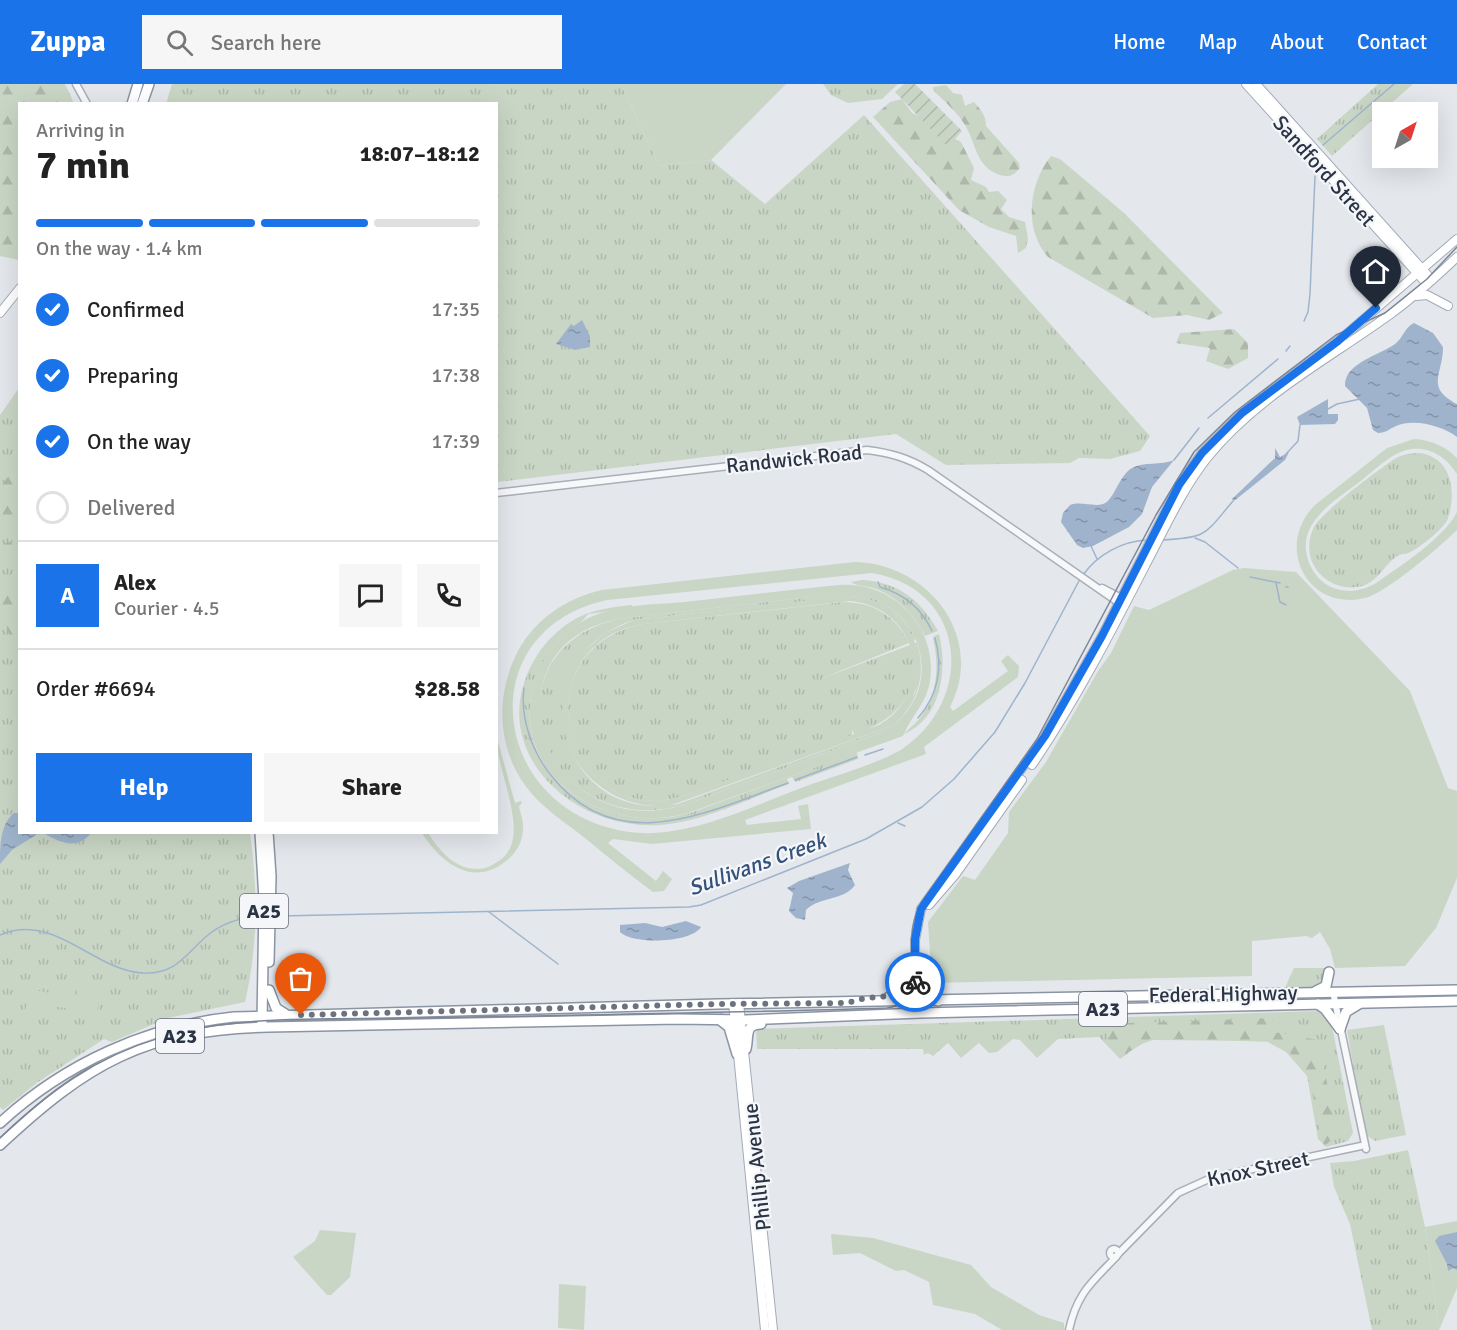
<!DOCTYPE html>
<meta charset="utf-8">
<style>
body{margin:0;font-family:Signika,sans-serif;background:#f6f6f6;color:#222;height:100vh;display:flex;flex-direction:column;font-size:22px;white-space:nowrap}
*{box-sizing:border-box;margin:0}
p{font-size:20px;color:#767676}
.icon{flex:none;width:33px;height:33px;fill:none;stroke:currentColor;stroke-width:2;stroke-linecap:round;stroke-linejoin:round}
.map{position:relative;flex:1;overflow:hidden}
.side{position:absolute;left:18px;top:18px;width:480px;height:732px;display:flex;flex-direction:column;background:#fff;border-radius:0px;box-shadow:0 6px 24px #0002}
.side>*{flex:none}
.needle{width:39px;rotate:39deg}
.fabs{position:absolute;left:1372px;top:18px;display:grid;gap:12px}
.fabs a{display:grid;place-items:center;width:66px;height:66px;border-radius:0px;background:#fff;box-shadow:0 6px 24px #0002;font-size:30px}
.pin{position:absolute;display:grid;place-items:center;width:51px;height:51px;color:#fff;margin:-62px -26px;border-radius:50% 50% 50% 0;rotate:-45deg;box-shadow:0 0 6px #0007}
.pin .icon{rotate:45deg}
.courier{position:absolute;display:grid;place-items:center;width:60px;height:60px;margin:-30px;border:4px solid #1a73e8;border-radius:50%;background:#fff;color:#222;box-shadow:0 2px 8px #0007}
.headline em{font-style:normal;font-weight:800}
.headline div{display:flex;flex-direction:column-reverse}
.headline{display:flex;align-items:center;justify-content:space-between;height:102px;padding:0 18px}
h1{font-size:39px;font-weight:800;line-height:45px}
.bar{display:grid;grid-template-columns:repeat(4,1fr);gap:9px 6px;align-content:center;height:72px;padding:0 18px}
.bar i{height:8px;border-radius:4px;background:#e0e0e0}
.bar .current{background:#1a73e8}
.bar p{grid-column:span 4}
.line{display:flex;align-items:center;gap:15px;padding:0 18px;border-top:2px solid #e0e0e0}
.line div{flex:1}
.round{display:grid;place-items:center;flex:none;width:63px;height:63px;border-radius:0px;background:#f6f6f6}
ol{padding:0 18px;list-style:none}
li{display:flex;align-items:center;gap:18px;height:66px}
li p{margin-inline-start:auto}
li .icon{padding:6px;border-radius:50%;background:#1a73e8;color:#fff;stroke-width:4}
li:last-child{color:#767676}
li i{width:33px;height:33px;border:3px solid #e0e0e0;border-radius:50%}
.button{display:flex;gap:12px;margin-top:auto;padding:12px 18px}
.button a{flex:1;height:69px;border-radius:0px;background:#1a73e8;color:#fff;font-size:24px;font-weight:800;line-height:69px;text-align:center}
.button a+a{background:#f6f6f6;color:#222}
header{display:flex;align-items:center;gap:36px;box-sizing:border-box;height:84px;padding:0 30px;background:#1a73e8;color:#fff}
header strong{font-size:28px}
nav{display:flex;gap:33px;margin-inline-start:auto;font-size:21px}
.search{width:420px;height:54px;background:#f6f6f6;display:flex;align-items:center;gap:15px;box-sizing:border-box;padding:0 21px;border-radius:0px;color:#767676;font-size:22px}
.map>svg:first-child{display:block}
.grass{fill:url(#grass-tufts)}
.forest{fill:url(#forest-firs)}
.park{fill:#c9d6c5;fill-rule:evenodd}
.garden{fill:url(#garden-furrows)}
.water{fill:url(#water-ripples)}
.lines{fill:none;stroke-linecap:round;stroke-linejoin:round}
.stream{stroke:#9fb4cc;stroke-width:1.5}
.minor-casing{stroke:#a9aeb7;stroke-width:9}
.major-casing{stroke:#a3abb8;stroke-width:10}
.highway-casing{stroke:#8b94a3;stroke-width:12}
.minor{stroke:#f7f8fa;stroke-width:6}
.major{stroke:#fff;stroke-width:8}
.highway{stroke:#fff;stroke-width:9}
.tram{stroke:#7d8696;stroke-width:1.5}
.done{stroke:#6c737f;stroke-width:6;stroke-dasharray:0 10.8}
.route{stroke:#1a73e8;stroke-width:8}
.labels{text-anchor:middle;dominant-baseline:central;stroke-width:4.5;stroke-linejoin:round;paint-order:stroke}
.shield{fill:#f4f6f9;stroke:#676e7b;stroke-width:1.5}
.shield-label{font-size:20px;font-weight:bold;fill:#2b3445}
.street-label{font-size:21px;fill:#2b3445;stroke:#f4f6f9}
.water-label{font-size:22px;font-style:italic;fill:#34527a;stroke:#f4f6f9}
</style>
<header>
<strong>Zuppa</strong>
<div class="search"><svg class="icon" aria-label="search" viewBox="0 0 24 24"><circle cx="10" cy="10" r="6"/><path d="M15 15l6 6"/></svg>Search here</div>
<nav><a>Home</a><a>Map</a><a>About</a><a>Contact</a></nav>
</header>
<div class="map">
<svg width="1457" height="1246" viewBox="0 0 1457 1246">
<defs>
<pattern id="grass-tufts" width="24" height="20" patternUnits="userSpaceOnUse" patternTransform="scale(1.5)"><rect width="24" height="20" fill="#c9d6c5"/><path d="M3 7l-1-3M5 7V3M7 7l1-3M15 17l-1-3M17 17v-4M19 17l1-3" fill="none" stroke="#adb8ab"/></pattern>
<pattern id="forest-firs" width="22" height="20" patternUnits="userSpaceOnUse" patternTransform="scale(1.5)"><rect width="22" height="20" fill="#c9d6c5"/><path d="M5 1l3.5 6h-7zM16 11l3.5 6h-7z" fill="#adb8ab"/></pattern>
<pattern id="garden-furrows" width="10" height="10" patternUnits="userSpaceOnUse" patternTransform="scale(1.5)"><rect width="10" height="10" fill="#c9d6c5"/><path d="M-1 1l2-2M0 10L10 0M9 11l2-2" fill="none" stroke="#adb8ab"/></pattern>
<pattern id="water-ripples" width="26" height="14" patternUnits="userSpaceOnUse" patternTransform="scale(1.5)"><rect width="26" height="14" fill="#9fb4cc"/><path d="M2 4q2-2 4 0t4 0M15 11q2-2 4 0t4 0" fill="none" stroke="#8293a7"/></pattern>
</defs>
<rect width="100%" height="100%" fill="#e4e7ec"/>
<!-- grass -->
<g class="grass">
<path d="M172 0H621L659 82 711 76 765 120 864 31 1150 352 1140 367 1110 375 1079 374 1070 379 946 381 896 350 497 398 496 20H166Z"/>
<path d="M823 0H898L882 15 848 19 831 11Z"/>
<path d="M1378 0H1413L1332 72 1317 55Z"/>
<path d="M19 304 20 748 250 749C258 804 258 863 245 918L168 934 112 958 104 955 38 998 3 1026 0 1023V331Z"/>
<path d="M1420 369C1453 374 1457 410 1447 437 1439 448 1420 464 1408 469 1404 471 1403 469 1399 471 1383 480 1379 500 1357 503 1343 505 1330 500 1320 490 1308 477 1306 459 1314 443 1322 428 1381 383 1398 373 1405 370 1412 369 1420 369Z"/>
<path d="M862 496C898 498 921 516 938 547L925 552C914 530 897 512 873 504 866 502 856 502 851 498Z"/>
<path d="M844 509C877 510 901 526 916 555L914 556C902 531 880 516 853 512L634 536C517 572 555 743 678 720L888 643 915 609 919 584 915 559H917C928 594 915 629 883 648L687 720C542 763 477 568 618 535Z"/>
<path d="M843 518C873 518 896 532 909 559L818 596 910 561C925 608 896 635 855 651L852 646V652L684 712C563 748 517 565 643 540Z"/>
<path d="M632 521V524L588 530C582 539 572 544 564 551 551 563 541 580 535 597 505 693 607 753 690 729L857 668 858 675 796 698 792 693 787 695 789 700C748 715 703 738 659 741 571 746 485 666 533 578 544 558 561 542 579 533 596 525 614 523 632 521Z"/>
<path d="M939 550C948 586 941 635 904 650 905 648 908 646 910 644 936 623 941 586 933 555L934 552Z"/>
<path d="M1294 884H1327L1326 898 1315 903 1285 904Z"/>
<path d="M1318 927 1328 935 1333 947 1353 1049 1348 1057 1326 1063 1318 1055 1307 992 1286 968 1266 957 1153 956 1141 960 1120 975 1099 953 1058 955 1037 974 1020 956 1013 955 997 968 989 969 979 959 961 974 948 959 933 972 928 969 924 971 923 965H757L756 945Z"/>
<path d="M1384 941 1406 1051 1375 1057 1366 1051 1364 1044 1347 946Z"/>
<path d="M1408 1066 1425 1143 1439 1246H1372L1350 1140 1334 1103 1330 1079 1354 1077Z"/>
</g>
<!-- forest -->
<g class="forest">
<path d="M0 0H65L74 19 20 20 19 176 0 172Z"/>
<path d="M946 1 953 9 962 11 965 22 974 18C981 26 986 31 986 42L1019 79 1020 84C1014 91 1010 94 1000 91 974 82 977 58 963 38 956 27 944 17 934 7L933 3Z"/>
<path d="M902 15 912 29 926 35 942 48 961 58 974 84 971 96 986 103 989 108 998 107 1007 116 1001 125 1009 133 1025 138 1028 154 1026 164 1018 169 1016 152 989 143 959 126 873 33 890 18Z"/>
<path d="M1051 72 1060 75 1124 129 1223 229 1209 236 1187 231 1153 234 1048 173C1023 145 1029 99 1051 72Z"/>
<path d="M1234 245 1248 259V274L1228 285 1206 277 1210 264 1176 259 1180 249Z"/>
<path d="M19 381V438L0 429V402Z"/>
<path d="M8 458 19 459V484L0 469V462Z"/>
<path d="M0 493 19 500V574C6 549 0 521 0 493Z"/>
<path d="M1272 934 1274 948 1318 956 1338 1051 1324 1062 1308 988 1289 968 1273 958 1152 954 1120 973 1101 940Z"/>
</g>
<!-- park -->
<g class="park">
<path d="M621 0H786L711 76 659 82Z"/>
<path d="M1414 355C1431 356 1445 362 1457 374V390C1447 374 1431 363 1412 365 1393 367 1376 385 1362 396 1335 417 1292 440 1310 481 1314 490 1322 499 1331 503 1347 510 1365 507 1379 497 1402 481 1445 453 1457 428V446C1441 462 1385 510 1365 514 1307 528 1274 462 1315 421L1387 364Z"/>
<path d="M855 478C929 480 986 553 950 623L953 627 1008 587 1001 577 1008 571 1019 582 1018 593 924 663 926 670 745 736 747 741 801 735 798 722 808 720 811 745 652 760 613 755 608 759 656 797 663 787 672 795 664 807 653 808C630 791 607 772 585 754 567 740 547 727 532 710 499 673 494 618 515 573 531 538 565 514 602 506ZM872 489C968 505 976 616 901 666 873 681 841 690 812 700 756 720 688 756 629 748 489 728 468 546 607 516Z"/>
<path d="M1244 484 1296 488 1410 607 1448 704 1457 707V794L1436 844 1405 882 1335 884 1330 865 1320 848 1312 854 1306 852 1252 857V892L932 899 928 838 963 792 975 796 1008 749 1009 728 1046 678 1098 587 1111 569 1134 522 1149 526 1233 486Z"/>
<path d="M839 501C895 497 941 546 929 602 924 622 910 634 903 652L685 730C602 751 506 690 535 596 543 572 560 550 583 537 612 520 652 521 685 518 736 512 788 506 839 501ZM837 510C919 503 955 606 883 648L687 720C542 766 478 562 618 535Z"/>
<path d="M848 512C920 513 944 601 888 643L669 722C602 727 547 668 566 601L557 591 605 549 634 536ZM850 517C917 523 938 606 879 641L684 712C561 748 519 561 643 540Z"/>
<path d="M497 654 515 719 521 717 522 719 519 722C520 729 524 737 523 745 523 757 516 770 506 777 473 804 441 779 422 749H428C440 767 454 785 478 785 486 785 493 781 500 776 533 753 496 689 497 654Z"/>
<path d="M54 898 76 902 73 925 50 922Z"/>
<path d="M78 903 100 907 97 929 74 925Z"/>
<path d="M29 905 51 909 47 932 25 928Z"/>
<path d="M1457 1137V1204L1439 1246 1425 1143Z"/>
<path d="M320 1146 356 1149 350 1193 331 1211H327L293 1173 315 1157Z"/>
<path d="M831 1150 873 1154 971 1181 991 1203 1039 1231 1064 1239V1246H1002L975 1230 933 1221 929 1198 904 1186 896 1187 860 1169 833 1171Z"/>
<path d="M559 1200 586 1202 584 1246 558 1244Z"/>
</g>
<!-- garden -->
<g class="garden">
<path d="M904 0H915L962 47 948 63 895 8Z"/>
<path d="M699 929H724L725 932 277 938Z"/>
</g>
<!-- water -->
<g class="water">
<path d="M582 236 590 252V263L575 266 556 260 571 240 574 242Z"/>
<path d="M1414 239 1433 249 1443 263C1443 291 1425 303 1457 320V353C1443 342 1414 334 1396 342 1389 345 1386 349 1378 349L1373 346 1367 324 1345 302C1344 279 1380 271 1395 260 1403 254 1404 244 1414 239Z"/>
<path d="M1328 315V330H1338V336L1335 340 1300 341 1297 333Z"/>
<path d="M1275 364 1280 373 1289 368 1285 376 1234 417 1232 415 1275 374Z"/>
<path d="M1174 376 1152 403 1142 430 1129 443 1093 462 1083 464 1077 461 1061 438 1063 429 1070 421C1081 417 1093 423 1103 420 1114 417 1119 391 1132 384 1144 377 1161 382 1174 376Z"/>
<path d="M14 729H19L20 748 39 749 12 766 0 780C0 761 0 741 14 729Z"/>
<path d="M43 749H91C77 767 59 758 43 749Z"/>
<path d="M850 779 848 786 855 801C844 817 820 812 806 826L805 836 796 834 789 827 793 809 787 804 799 797Z"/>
<path d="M686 837 701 843C691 859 633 861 620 848V841L645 839 662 843Z"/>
<path d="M1457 1148V1186L1453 1184 1448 1187 1447 1180 1435 1157 1439 1152Z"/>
</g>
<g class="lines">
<!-- stream -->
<g class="stream">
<path d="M1323 61 1394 0"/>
<path d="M1304 237 1308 228 1310 210 1315 92"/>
<path d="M1286 267 1290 262"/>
<path d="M1328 325 1337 320 1360 315"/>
<path d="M1208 334 1278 275"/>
<path d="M1286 370 1298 357 1300 341"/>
<path d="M1174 376 1199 344"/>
<path d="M1195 454 1205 458 1238 484"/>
<path d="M1161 456C1208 454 1204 451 1233 417"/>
<path d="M1091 462 1097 475"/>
<path d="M1083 491C1097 471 1122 457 1147 456"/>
<path d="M1250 493 1280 499"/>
<path d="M878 498 880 503C904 510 922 525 932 547"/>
<path d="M1276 499 1280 518 1286 521"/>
<path d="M1286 503H1288"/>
<path d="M524 604C520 634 532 667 550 690 616 776 707 728 788 699"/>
<path d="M918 634C938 611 943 583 935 554"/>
<path d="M865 671 883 665"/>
<path d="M795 696 857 673"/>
<path d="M898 739 905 742"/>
<path d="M489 828 558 880"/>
<path d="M280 832 689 823 701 821 866 755 922 723 954 695 995 648 1025 599 1080 495"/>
<path d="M0 851C55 828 91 885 142 889 177 891 185 870 208 851 221 840 237 835 254 832"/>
</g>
<!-- minor casing -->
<g class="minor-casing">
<g id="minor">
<path d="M76 0 87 20"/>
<path d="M496 409 867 366C891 369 908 374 928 386L1122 521"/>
<path d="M1102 504 1125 516"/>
<path d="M1333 908 1366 1065"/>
<circle cx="1114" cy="1169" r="4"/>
<path d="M1118 1170 1178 1109 1211 1094 1361 1062"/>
<path d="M1069 1246C1077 1209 1092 1198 1116 1173"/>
</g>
</g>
<!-- major casing -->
<g class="major-casing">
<g id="major">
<path d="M1246 0 1427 200"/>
<path d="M1256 0 1432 196"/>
<path d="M1416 212 1427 211 1448 222"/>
<path d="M0 229 20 204"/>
<path d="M1032 681C1075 618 1111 548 1146 480 1165 444 1182 406 1207 374 1257 312 1329 275 1392 229 1415 212 1436 193 1457 173"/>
<path d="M929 821 955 791 1022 696"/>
<path d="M733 919 765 1246"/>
<path d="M739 919 773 1246"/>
<path d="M916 929 915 856 921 825 1045 652 1102 552 1179 401 1202 369 1242 329 1343 253 1457 155"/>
</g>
</g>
<!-- highway casing -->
<g class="highway-casing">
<g id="highway">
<path d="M132 20 138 0"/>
<path d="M142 20 149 0"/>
<path d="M260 748 264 816 262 938"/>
<path d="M268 748 271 792 269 878"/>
<path d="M919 883 930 910 938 917"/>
<path d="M269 906 276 924 287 931"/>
<path d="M1316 907 1326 902 1329 888"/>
<path d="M889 913 907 908 915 900"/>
<path d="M1318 920 1325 925 1340 945"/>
<path d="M720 936 729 943 737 970"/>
<path d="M1340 945 1346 928 1359 920"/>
<path d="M746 965C749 953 744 940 761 940"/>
<path d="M0 1039C64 980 147 942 234 933L718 920 1457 906"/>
<path d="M0 1061C88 979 144 946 268 943L677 935 746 936 920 929 1457 917"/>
</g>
</g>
<!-- minor -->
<use href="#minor" class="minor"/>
<!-- major -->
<use href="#major" class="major"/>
<!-- highway -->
<use href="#highway" class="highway"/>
<!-- tram -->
<path class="tram" d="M0 1054C47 1009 95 973 159 954 240 929 336 936 420 934 576 931 732 929 887 924 923 918 909 876 912 851 912 839 916 829 921 819L1037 655 1156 431 1194 368 1235 328 1336 251 1385 229 1427 195 1457 163"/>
</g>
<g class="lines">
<!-- done -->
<path class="done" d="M301 931 718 920 848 919C869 910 892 916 913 905L915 898"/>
<!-- route -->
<path class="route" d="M915 898V856L921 825 1045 652 1102 552 1179 401 1202 369 1242 329 1338 257 1376 224"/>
</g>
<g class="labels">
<!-- shield labels -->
<g class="shield">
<rect x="240" y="810" width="48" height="34" rx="4.5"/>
<rect x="1079" y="908" width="48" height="34" rx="4.5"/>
<rect x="156" y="935" width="48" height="34" rx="4.5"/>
</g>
<g class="shield-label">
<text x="264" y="827">A25</text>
<text x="1103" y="925">A23</text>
<text x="180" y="952">A23</text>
</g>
<!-- street labels -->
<g class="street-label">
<text transform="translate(1324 87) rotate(48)">Sandford Street</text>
<text transform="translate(794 375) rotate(-6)">Randwick Road</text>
<text transform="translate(1223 910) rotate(-1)">Federal Highway</text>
<text transform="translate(757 1083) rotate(-96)">Phillip Avenue</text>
<text transform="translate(1258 1085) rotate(-12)">Knox Street</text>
</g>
<!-- water labels -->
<g class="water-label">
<text transform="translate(757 780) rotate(-20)">Sullivans Creek</text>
</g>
</g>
</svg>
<div class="fabs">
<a><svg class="needle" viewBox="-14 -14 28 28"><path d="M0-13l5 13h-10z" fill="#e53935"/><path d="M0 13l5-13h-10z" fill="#767676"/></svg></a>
</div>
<div class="pin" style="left:301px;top:931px;background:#ea580c"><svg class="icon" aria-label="bag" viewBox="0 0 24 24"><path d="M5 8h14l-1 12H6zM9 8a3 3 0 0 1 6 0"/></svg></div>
<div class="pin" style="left:1376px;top:224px;background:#1f2937"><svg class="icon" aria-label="home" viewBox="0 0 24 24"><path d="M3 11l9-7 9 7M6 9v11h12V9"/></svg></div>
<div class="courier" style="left:915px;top:898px"><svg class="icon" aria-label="bike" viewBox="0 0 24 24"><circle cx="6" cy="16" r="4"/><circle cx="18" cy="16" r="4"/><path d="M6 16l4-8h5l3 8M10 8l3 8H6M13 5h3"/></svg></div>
<section class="side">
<div class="headline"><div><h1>7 min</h1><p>Arriving in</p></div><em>18:07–18:12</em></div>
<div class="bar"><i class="current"></i><i class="current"></i><i class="current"></i><i></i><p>On the way · 1.4 km</p></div>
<ol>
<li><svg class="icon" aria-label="check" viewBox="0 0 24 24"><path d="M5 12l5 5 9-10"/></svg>Confirmed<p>17:35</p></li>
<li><svg class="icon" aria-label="check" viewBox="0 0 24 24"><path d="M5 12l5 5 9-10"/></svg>Preparing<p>17:38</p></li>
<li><svg class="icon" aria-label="check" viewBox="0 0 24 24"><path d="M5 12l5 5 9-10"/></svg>On the way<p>17:39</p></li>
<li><i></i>Delivered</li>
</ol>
<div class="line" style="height:108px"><b class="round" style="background:#1a73e8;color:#fff">A</b><div><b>Alex</b><p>Courier · 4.5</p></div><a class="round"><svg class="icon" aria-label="chat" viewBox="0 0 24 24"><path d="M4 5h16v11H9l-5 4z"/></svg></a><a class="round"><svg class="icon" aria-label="phone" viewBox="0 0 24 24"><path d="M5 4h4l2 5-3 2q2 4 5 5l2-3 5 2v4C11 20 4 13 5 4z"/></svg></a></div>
<div class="line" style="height:78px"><div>Order #6694</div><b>$28.58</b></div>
<div class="button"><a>Help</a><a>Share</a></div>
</section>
</div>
